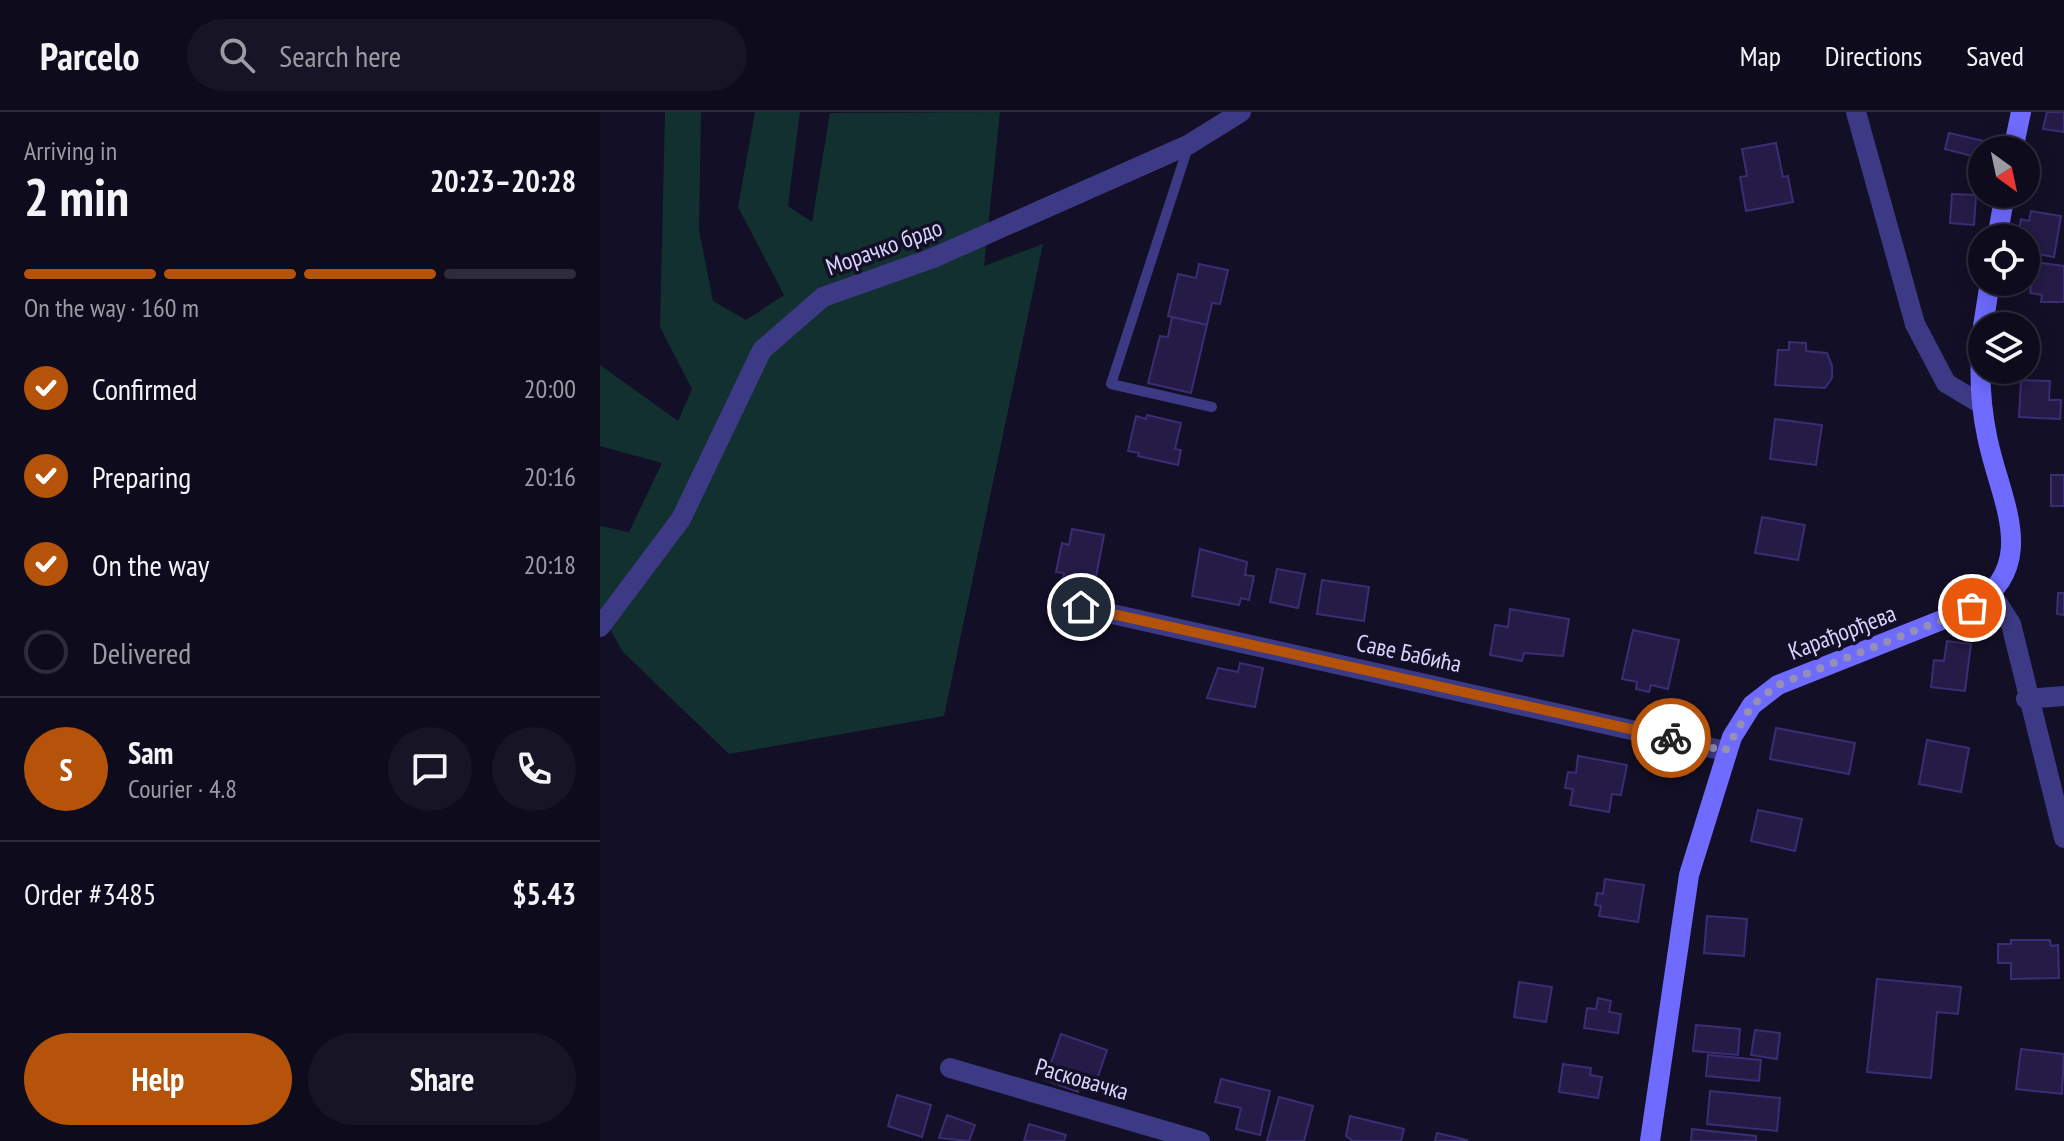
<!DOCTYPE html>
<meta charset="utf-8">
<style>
body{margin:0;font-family:"PT Sans Narrow",sans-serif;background:#171425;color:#f1f3f6;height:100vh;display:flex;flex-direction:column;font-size:30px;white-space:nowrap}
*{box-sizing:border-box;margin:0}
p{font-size:26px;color:#9b9ba3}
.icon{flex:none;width:44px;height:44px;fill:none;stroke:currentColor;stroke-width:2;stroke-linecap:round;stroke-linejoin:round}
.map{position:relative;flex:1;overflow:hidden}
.side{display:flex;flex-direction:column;background:#0e0b1c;width:600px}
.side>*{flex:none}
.needle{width:52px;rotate:147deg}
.tools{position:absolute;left:1368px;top:24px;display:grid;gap:16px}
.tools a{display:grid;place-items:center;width:72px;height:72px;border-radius:50%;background:#0e0b1c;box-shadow:0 4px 20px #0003,0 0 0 2px #2e2b3b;font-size:40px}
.pin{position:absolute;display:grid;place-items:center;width:68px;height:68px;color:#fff;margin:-34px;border:4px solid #fff;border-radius:50%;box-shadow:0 2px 8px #0007}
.courier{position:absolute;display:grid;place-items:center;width:80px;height:80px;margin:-40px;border:6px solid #b45309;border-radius:50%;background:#fff;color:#222;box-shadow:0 2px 10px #0007}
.summary em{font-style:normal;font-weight:700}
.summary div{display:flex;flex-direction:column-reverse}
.summary{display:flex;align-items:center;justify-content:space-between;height:136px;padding:0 24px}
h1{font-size:52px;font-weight:700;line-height:60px}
.bar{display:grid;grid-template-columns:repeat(4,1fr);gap:12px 8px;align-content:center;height:96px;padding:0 24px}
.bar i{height:10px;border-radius:6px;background:#2e2b3b}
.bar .current{background:#b45309}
.bar p{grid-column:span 4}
.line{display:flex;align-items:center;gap:20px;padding:0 24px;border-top:2px solid #2e2b3b}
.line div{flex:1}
.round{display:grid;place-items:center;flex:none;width:84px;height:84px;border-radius:42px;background:#171425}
ol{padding:0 24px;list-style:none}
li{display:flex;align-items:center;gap:24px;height:88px}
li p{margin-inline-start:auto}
li .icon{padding:8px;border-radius:50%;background:#b45309;color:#fff;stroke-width:4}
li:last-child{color:#9b9ba3}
li i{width:44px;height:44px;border:4px solid #2e2b3b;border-radius:50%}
.action{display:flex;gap:16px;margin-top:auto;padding:16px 24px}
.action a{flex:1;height:92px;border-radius:48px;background:#b45309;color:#fff;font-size:32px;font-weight:700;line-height:92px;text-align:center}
.action a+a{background:#171425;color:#f1f3f6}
header{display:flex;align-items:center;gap:48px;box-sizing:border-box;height:112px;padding:0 40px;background:#0e0b1c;border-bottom:2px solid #2e2b3b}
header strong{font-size:38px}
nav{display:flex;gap:44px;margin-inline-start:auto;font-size:28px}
.search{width:560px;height:72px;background:#171425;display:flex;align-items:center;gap:20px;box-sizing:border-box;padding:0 28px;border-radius:44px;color:#9b9ba3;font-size:30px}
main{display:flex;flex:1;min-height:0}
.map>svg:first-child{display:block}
.green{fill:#12302f}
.building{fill:#241b47;stroke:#3b2d73;stroke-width:2}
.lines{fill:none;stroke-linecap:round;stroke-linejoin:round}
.lane{stroke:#3d3a85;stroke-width:10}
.street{stroke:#3d3a85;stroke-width:20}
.secondary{stroke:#6f6bff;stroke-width:20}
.done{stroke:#948fb3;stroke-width:8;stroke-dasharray:0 14.4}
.route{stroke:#b45309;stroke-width:10}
.labels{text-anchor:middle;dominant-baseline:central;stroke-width:7;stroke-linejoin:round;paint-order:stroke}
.street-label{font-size:24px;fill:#d9d4ff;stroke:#130f26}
</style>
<header>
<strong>Parcelo</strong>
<div class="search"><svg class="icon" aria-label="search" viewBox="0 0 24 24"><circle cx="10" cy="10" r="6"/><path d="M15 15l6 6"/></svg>Search here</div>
<nav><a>Map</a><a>Directions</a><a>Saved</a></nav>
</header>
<main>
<section class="side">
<div class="summary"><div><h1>2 min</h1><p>Arriving in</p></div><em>20:23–20:28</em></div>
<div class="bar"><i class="current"></i><i class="current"></i><i class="current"></i><i></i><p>On the way · 160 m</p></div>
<ol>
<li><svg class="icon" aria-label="check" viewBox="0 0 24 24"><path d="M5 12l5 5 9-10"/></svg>Confirmed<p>20:00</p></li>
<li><svg class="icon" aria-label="check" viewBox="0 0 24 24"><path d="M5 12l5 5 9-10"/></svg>Preparing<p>20:16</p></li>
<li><svg class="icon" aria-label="check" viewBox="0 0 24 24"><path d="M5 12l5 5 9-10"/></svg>On the way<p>20:18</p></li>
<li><i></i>Delivered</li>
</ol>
<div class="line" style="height:144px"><b class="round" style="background:#b45309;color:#fff">S</b><div><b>Sam</b><p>Courier · 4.8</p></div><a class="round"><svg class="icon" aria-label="chat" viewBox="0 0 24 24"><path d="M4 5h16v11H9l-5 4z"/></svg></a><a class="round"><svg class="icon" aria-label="phone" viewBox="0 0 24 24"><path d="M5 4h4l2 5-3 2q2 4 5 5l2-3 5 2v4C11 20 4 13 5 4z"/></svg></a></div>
<div class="line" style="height:104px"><div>Order #3485</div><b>$5.43</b></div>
<div class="action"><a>Help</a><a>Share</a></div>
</section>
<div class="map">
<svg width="1464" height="1029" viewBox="0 0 1464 1029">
<rect width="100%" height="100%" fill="#130f26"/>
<!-- green -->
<path class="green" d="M65 0H101L99 118 113 189 146 208 184 183 138 95 155 0H200L188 94 212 110 230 1 400 0 384 154 443 132 344 604 129 642 23 540 0 500V414L29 420 62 351 0 334V253L78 309 92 277 60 215Z"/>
<!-- building -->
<g class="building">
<path d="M1447 0H1464V20L1443 17Z"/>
<path d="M1349 21 1384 29 1380 46 1345 37Z"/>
<path d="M1176 31 1183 65 1188 64 1193 90 1146 99 1140 65 1147 64 1142 37Z"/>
<path d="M1352 82 1376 83 1374 113 1350 111Z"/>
<path d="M1431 99 1461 104 1454 145 1426 140V126H1418L1421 107 1429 109Z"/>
<path d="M1435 150 1464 154V190H1441L1442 183 1430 181Z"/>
<path d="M599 152 628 158 620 192 612 191 607 213 568 204 578 162 596 166Z"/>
<path d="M572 205 607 213 591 281 548 271 560 224 568 225Z"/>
<path d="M1189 230 1206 231V239L1227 241 1232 254V266L1225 276 1175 273 1178 238H1189Z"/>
<path d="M1421 268 1450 269 1449 288H1461L1460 307 1419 305Z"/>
<path d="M547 303 581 311 575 337 581 338 578 353 538 344 539 341 528 339 536 304 546 307Z"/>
<path d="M1175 307 1222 313 1216 353 1170 347Z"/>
<rect x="1451" y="363" width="13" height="31"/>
<path d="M1162 405 1205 413 1198 448 1155 441Z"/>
<path d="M472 417 504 423 492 486 460 481 464 461 456 460 462 431 469 433Z"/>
<path d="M600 437 647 450 645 463 654 464 649 488 641 486 639 493 592 484Z"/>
<path d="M677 457 705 462 698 496 670 490Z"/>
<path d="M722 468 769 475 764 509 717 502Z"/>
<path d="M1458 481H1464V503L1457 502Z"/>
<path d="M910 497 969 507 963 544 924 541 922 549 890 543 895 513 908 515Z"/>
<path d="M1033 518 1079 528 1068 577 1051 573 1049 580 1036 577 1037 570 1022 567Z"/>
<path d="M1347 529 1371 532 1365 579 1331 575 1334 548 1344 549Z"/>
<path d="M640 551 663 556 655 595 607 586 618 556 638 560Z"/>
<path d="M1176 616 1255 631 1249 662 1170 647Z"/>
<path d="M1327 628 1369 636 1361 680 1319 672Z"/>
<path d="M978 644 1027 653 1021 683 1012 682 1009 700 970 693 973 677 965 676 968 660 976 661Z"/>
<path d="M1158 698 1202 707 1195 739 1151 729Z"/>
<path d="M1005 767 1044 773 1038 810 999 804 1001 794 995 793 997 781 1003 782Z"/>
<path d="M1107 804 1147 807 1144 844 1104 841Z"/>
<path d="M1411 828H1450L1451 834 1458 833 1459 866 1411 867V851H1398V832H1411Z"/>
<path d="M1277 867 1361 875 1358 902 1337 900 1331 966 1267 960Z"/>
<path d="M919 870 952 875 946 910 914 905Z"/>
<path d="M998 886 1011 889 1009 900 1021 902 1018 921 984 916 987 896 996 897Z"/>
<path d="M1096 913 1140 917 1138 943 1093 939Z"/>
<path d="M1155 918 1180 921 1177 947 1151 943Z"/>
<path d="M461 922 507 938 495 973 482 969 478 980 445 968Z"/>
<path d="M1421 937 1464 942 1462 982 1416 977Z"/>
<path d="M1108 943 1161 948 1159 969 1106 964Z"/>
<path d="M963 952 991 956 990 963 1002 965 998 986 959 980Z"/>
<path d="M621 967 670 979 660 1023 636 1017 641 996 615 990Z"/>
<path d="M1110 979 1180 986 1177 1019 1107 1012Z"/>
<path d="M297 983 331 993 322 1025 288 1014Z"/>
<path d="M679 985 713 994 704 1029H667Z"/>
<path d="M347 1003 375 1013 369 1029 339 1026Z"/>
<path d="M750 1004 804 1017 801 1029H753L746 1024Z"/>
<path d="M429 1012 466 1023 464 1029H424Z"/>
<path d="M1092 1017 1156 1024V1029H1091Z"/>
<path d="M837 1021 867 1028V1029H835Z"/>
</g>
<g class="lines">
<!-- lane -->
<path class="lane" d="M588 35 511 272 612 295"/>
<!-- street -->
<g class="street">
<path d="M1256 0 1315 212 1346 271 1381 292"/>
<path d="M1392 482 1411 512 1464 726"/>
<path d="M481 495 1125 639"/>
<path d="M0 515 81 407 162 238 223 185 333 146 588 33 641 0"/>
<path d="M1426 587 1464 584"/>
<path d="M350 956 600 1029"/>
</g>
<!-- secondary -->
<g class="secondary">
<path d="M1413 38 1421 0"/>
<path d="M1397 126 1405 82"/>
<path d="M1383 214 1390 170"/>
<path d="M1050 1029 1089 763 1132 625 1152 593 1178 573 1372 496C1442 451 1399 387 1387 324 1380 291 1379 260 1382 226"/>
</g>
</g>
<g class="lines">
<!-- done -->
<path class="done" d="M1071 626 1125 639 1152 593 1178 573 1372 496"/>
<!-- route -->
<path class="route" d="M481 495 1071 626"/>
</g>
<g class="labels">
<!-- street labels -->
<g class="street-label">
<text transform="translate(284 135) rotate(-20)">Морачко брдо</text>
<text transform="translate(1242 520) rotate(-21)">Карађорђева</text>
<text transform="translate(809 541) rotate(12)">Саве Бабића</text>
<text transform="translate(482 967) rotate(16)">Расковачка</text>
</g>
</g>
</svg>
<div class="tools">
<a><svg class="needle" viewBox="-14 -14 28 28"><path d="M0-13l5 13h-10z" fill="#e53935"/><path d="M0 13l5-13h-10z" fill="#9b9ba3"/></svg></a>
<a><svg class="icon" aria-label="locate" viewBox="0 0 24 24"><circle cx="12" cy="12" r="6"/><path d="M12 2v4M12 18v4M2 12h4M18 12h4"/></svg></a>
<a><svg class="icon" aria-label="layers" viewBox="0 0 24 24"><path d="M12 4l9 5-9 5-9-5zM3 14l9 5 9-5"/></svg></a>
</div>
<div class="pin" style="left:1372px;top:496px;background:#ea580c"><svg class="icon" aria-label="bag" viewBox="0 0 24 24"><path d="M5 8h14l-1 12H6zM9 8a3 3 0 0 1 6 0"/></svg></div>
<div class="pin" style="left:481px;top:495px;background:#1f2937"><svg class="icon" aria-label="home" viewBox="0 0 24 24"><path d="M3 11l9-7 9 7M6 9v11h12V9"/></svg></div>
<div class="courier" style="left:1071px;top:626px"><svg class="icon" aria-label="bike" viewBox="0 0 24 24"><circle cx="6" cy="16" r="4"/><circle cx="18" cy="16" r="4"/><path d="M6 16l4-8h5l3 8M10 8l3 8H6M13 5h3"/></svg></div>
</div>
</main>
